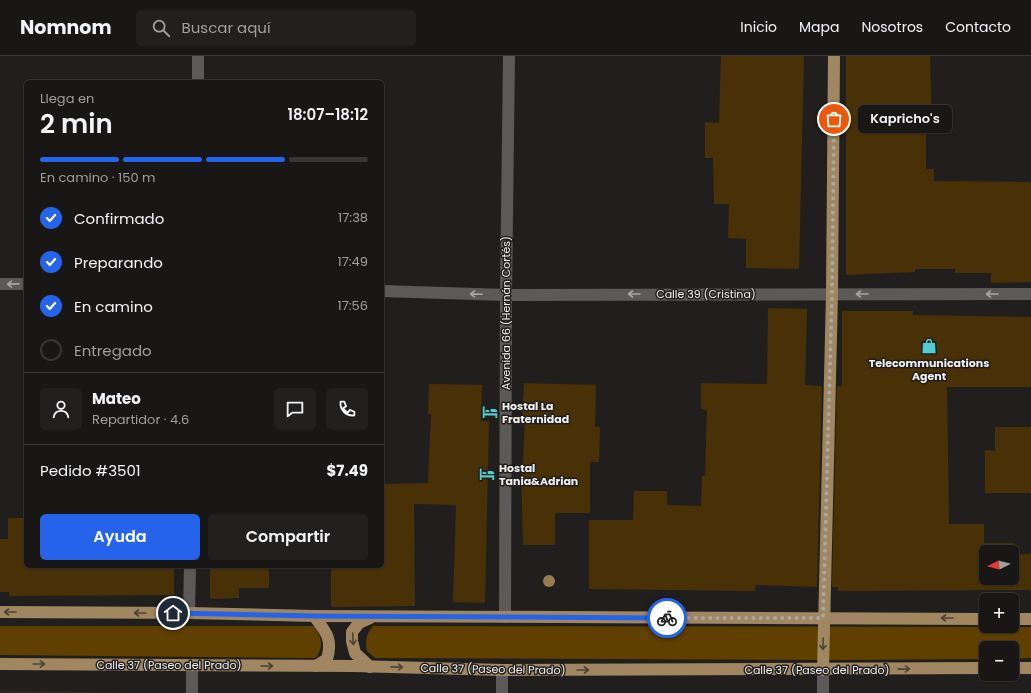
<!DOCTYPE html>
<html lang="es">
<meta charset="utf-8">
<style>
body{margin:0;font-family:Poppins,sans-serif;background:#22201f;color:#f1f3f6;height:100vh;display:flex;flex-direction:column;font-size:15px;white-space:nowrap}
*{box-sizing:border-box;margin:0}
p{font-size:13px;color:#9f9fa1}
.icon{flex:none;width:22px;height:22px;fill:none;stroke:currentColor;stroke-width:2;stroke-linecap:round;stroke-linejoin:round}
.map{position:relative;flex:1;overflow:hidden}
.sheet{position:absolute;left:24px;top:24px;width:360px;height:488px;display:flex;flex-direction:column;background:#191716;border-radius:6px;box-shadow:0 1px 3px #0004,0 0 0 1px #373635}
.sheet>*{flex:none}
.needle{width:26px;rotate:264deg}
.buttons{position:absolute;left:979px;top:489px;display:grid;gap:8px}
.buttons a{display:grid;place-items:center;width:40px;height:40px;border-radius:6px;background:#191716;box-shadow:0 1px 3px #0004,0 0 0 1px #373635;font-size:20px}
.pin{position:absolute;display:grid;place-items:center;width:34px;height:34px;color:#fff;margin:-17px;border:2px solid #fff;border-radius:50%;box-shadow:0 1px 4px #0007}
.courier{position:absolute;display:grid;place-items:center;width:40px;height:40px;margin:-20px;border:3px solid #2563eb;border-radius:50%;background:#fff;color:#222;box-shadow:0 1px 5px #0007}
.bubble{position:absolute;height:28px;border-radius:6px;background:#191716;box-shadow:0 1px 3px #0004,0 0 0 1px #373635;font-size:13px;font-weight:600;line-height:28px;text-align:center}
.summary em{font-style:normal;font-weight:600}
.summary div{display:flex;flex-direction:column-reverse}
.summary{display:flex;align-items:center;justify-content:space-between;height:68px;padding:0 16px}
h1{font-size:26px;font-weight:600;line-height:30px}
.bar{display:grid;grid-template-columns:repeat(4,1fr);gap:6px 4px;align-content:center;height:48px;padding:0 16px}
.bar i{height:5px;border-radius:3px;background:#373635}
.bar .on{background:#2563eb}
.bar p{grid-column:span 4}
.line{display:flex;align-items:center;gap:10px;padding:0 16px;border-top:1px solid #373635}
.line div{flex:1}
.round{display:grid;place-items:center;flex:none;width:42px;height:42px;border-radius:6px;background:#22201f}
ol{padding:0 16px;list-style:none}
li{display:flex;align-items:center;gap:12px;height:44px}
li p{margin-inline-start:auto}
li .icon{padding:4px;border-radius:50%;background:#2563eb;color:#fff;stroke-width:4}
li:last-child{color:#9f9fa1}
li i{width:22px;height:22px;border:2px solid #373635;border-radius:50%}
.primary-button{display:flex;gap:8px;margin-top:auto;padding:8px 16px}
.primary-button a{flex:1;height:46px;border-radius:6px;background:#2563eb;color:#fff;font-size:16px;font-weight:600;line-height:46px;text-align:center}
.primary-button a+a{background:#22201f;color:#f1f3f6}
header{display:flex;align-items:center;gap:24px;box-sizing:border-box;height:56px;padding:0 20px;background:#191716;border-bottom:1px solid #373635}
header strong{font-size:19px}
nav{display:flex;gap:22px;margin-inline-start:auto;font-size:14px}
.search{width:280px;height:36px;background:#22201f;display:flex;align-items:center;gap:10px;box-sizing:border-box;padding:0 14px;border-radius:6px;color:#9f9fa1;font-size:15px}
.map>svg:first-child{display:block}
.built{fill:#2b261f}
.green{fill:#604000}
.building{fill:#493107;fill-rule:evenodd}
.lines{fill:none;stroke-linecap:round;stroke-linejoin:round}
.minor{stroke:#5c5a58;stroke-width:12}
.major{stroke:#a08762;stroke-width:12}
.tree{fill:#987b51}
.oneway{stroke:#a7a6a4}
.oneway2{stroke:#4d4335}
.done{stroke:#a9a8a6;stroke-width:4;stroke-dasharray:0 7.2}
.route{stroke:#2563eb;stroke-width:5}
.labels{text-anchor:middle;dominant-baseline:central;stroke-width:3;stroke-linejoin:round;paint-order:stroke}
.street-label{font-size:11px;fill:#f2f1f0;stroke:#211f1d}
.poi-label{font-size:11px;font-weight:bold;fill:#f2f1f0;stroke:#211f1d;text-anchor:start}
</style>
<header>
<strong>Nomnom</strong>
<div class="search"><svg class="icon" aria-label="search" viewBox="0 0 24 24"><circle cx="10" cy="10" r="6"/><path d="M15 15l6 6"/></svg>Buscar aquí</div>
<nav><a>Inicio</a><a>Mapa</a><a>Nosotros</a><a>Contacto</a></nav>
</header>
<div class="map">
<svg width="1031" height="637" viewBox="0 0 1031 637">
<rect width="100%" height="100%" fill="#211f1d"/>
<!-- built -->
<path class="built" d="M0 634 130 637H0Z"/>
<!-- green -->
<g class="green">
<path d="M0 570H314C322 583 324 589 316 602L0 599Z"/>
<path d="M373 570 1031 571V602L1012 603V592H986V603L840 604 375 602 367 595C365 584 366 579 373 570Z"/>
</g>
<!-- building -->
<g class="building">
<path d="M721 0H804L799 213 746 212V183L728 182 729 148H714L713 102H705V66L719 67Z"/>
<path d="M846 0H930L932 76H926V113H934V125L1031 126V226L991 227V217H955V213H915V216L846 219Z"/>
<path d="M768 252 807 253 805 329 822 330 817 531 756 529 755 535 589 533V464H633L634 435H667V449L701 450 702 420H705L707 354 701 353V327L767 328Z"/>
<path d="M842 255H913V259L1031 261V331H947L949 468H984V487H1013V498H1031V534L838 535V531H832L837 330H842ZM986 496H1012V522H986Z"/>
<path d="M524 327 596 329 595 371H600L599 406H590V457H555V489H523L521 410H523L525 361 522 360Z"/>
<path d="M429 328 482 329 481 365H489L485 547 453 546 456 449 414 448 415 550 331 551V510H382V428L428 427 431 358H428Z"/>
<path d="M995 371H1031V437H985V394L995 395Z"/>
<path d="M8 462H26V510H174V539L9 540V536H0V483H8Z"/>
<path d="M210 510H269V532H239V542L210 543Z"/>
</g>
<g class="lines">
<!-- minor -->
<g class="minor">
<path d="M198 26V0"/>
<path d="M0 228H26"/>
<path d="M382 235 506 239 1031 238"/>
<path d="M189 557 190 510"/>
<path d="M505 561 506 239 509 0"/>
<path d="M192 637V609"/>
<path d="M502 637V614"/>
<path d="M823 637V614"/>
</g>
<!-- major -->
<g class="major">
<path d="M0 556 189 557 314 560 986 563"/>
<path d="M314 560C326 576 333 583 327 603L316 610"/>
<path d="M370 562 359 567 352 576V585L355 597 370 611"/>
<path d="M1012 563H1031"/>
<path d="M0 608 354 610 502 614 986 612"/>
<path d="M1012 612H1031"/>
<path d="M823 614 832 238 834 0"/>
</g>
</g>
<!-- trees -->
<circle class="tree" cx="549" cy="525" r="6"/>
<!-- one-way arrows -->
<defs><path id="oneway-shaft" d="M-6 0H5M1.5-3L5.5 0L1.5 3" fill="none" stroke-width="1.6" stroke-linecap="round" stroke-linejoin="round"/></defs>
<g class="oneway">
<use href="#oneway-shaft" transform="translate(13 228) rotate(179)"/>
<use href="#oneway-shaft" transform="translate(476 238) rotate(-178)"/>
<use href="#oneway-shaft" transform="translate(634 238) rotate(180)"/>
<use href="#oneway-shaft" transform="translate(862 238) rotate(-180)"/>
<use href="#oneway-shaft" transform="translate(992 238) rotate(-180)"/>
</g>
<g class="oneway2">
<use href="#oneway-shaft" transform="translate(10 556) rotate(-180)"/>
<use href="#oneway-shaft" transform="translate(140 557) rotate(-180)"/>
<use href="#oneway-shaft" transform="translate(947 562) rotate(-180)"/>
<use href="#oneway-shaft" transform="translate(353 583) rotate(87)"/>
<use href="#oneway-shaft" transform="translate(823 588) rotate(91)"/>
<use href="#oneway-shaft" transform="translate(39 608)"/>
<use href="#oneway-shaft" transform="translate(267 610)"/>
<use href="#oneway-shaft" transform="translate(397 611) rotate(1)"/>
<use href="#oneway-shaft" transform="translate(904 613) rotate(-1)"/>
<use href="#oneway-shaft" transform="translate(583 614)"/>
</g>
<g class="lines">
<!-- done -->
<path class="done" d="M667 562H823L832 238 834 63"/>
<!-- route -->
<path class="route" d="M173 557 314 560 667 562"/>
</g>
<!-- icons -->
<defs>
<g id="shop-bare" transform="scale(1.2)"><path d="M-5-2.5h2.3a2.7 3.5 0 0 1 5.4 0H5L5.5 6h-11ZM-1.5-2.5h3a1.5 2.3 0 0 0-3 0Z" fill="#52cdcf" stroke="#211f1d" stroke-width="2.5" paint-order="stroke"/></g>
<g id="hotel-bare" transform="scale(1.2)"><path d="M-6-4.5h1.5V1H6V5H4.5V3h-9V5H-6ZM-4 0a1.8 1.8 0 1 1 3.6 0ZM.5 0V-2.5h3Q6-2.5 6 0Z" fill="#52cdcf" stroke="#211f1d" stroke-width="2.5" paint-order="stroke"/></g>
</defs>
<g fill-rule="evenodd">
<use href="#shop-bare" x="929" y="290"/>
<use href="#hotel-bare" x="490" y="356"/>
<use href="#hotel-bare" x="487" y="418"/>
</g>
<g class="labels">
<!-- street labels -->
<g class="street-label">
<text x="706" y="238">Calle 39 (Cristina)</text>
<text transform="translate(506 257) rotate(-90)">Avenida 66 (Hernán Cortés)</text>
<text x="169" y="609">Calle 37 (Paseo del Prado)</text>
<text transform="translate(493 613) rotate(1)">Calle 37 (Paseo del Prado)</text>
<text x="817" y="614">Calle 37 (Paseo del Prado)</text>
</g>
<!-- poi labels -->
<g class="poi-label">
<text x="929" y="307" text-anchor="middle">Telecommunications<tspan x="929" dy="13">Agent</tspan></text>
<text x="502" y="350">Hostal La<tspan x="502" dy="13">Fraternidad</tspan></text>
<text x="499" y="412">Hostal<tspan x="499" dy="13">Tania&amp;Adrian</tspan></text>
</g>
</g>
</svg>
<div class="buttons">
<a><svg class="needle" viewBox="-14 -14 28 28"><path d="M0-13l5 13h-10z" fill="#e53935"/><path d="M0 13l5-13h-10z" fill="#9f9fa1"/></svg></a>
<a>+</a>
<a>−</a>
</div>
<div class="pin" style="left:834px;top:63px;background:#ea580c"><svg class="icon" aria-label="bag" viewBox="0 0 24 24"><path d="M5 8h14l-1 12H6zM9 8a3 3 0 0 1 6 0"/></svg></div>
<div class="pin" style="left:173px;top:557px;background:#1f2937"><svg class="icon" aria-label="home" viewBox="0 0 24 24"><path d="M3 11l9-7 9 7M6 9v11h12V9"/></svg></div>
<div class="courier" style="left:667px;top:562px"><svg class="icon" aria-label="bike" viewBox="0 0 24 24"><circle cx="6" cy="16" r="4"/><circle cx="18" cy="16" r="4"/><path d="M6 16l4-8h5l3 8M10 8l3 8H6M13 5h3"/></svg></div>
<div class="bubble" style="left:858px;top:49px;width:94px">Kapricho's</div>
<section class="sheet">
<div class="summary"><div><h1>2 min</h1><p>Llega en</p></div><em>18:07–18:12</em></div>
<div class="bar"><i class="on"></i><i class="on"></i><i class="on"></i><i></i><p>En camino · 150 m</p></div>
<ol>
<li><svg class="icon" aria-label="check" viewBox="0 0 24 24"><path d="M5 12l5 5 9-10"/></svg>Confirmado<p>17:38</p></li>
<li><svg class="icon" aria-label="check" viewBox="0 0 24 24"><path d="M5 12l5 5 9-10"/></svg>Preparando<p>17:49</p></li>
<li><svg class="icon" aria-label="check" viewBox="0 0 24 24"><path d="M5 12l5 5 9-10"/></svg>En camino<p>17:56</p></li>
<li><i></i>Entregado</li>
</ol>
<div class="line" style="height:72px"><a class="round"><svg class="icon" aria-label="person" viewBox="0 0 24 24"><circle cx="12" cy="8" r="4"/><path d="M4 21q1-7 8-7t8 7"/></svg></a><div><b>Mateo</b><p>Repartidor · 4.6</p></div><a class="round"><svg class="icon" aria-label="chat" viewBox="0 0 24 24"><path d="M4 5h16v11H9l-5 4z"/></svg></a><a class="round"><svg class="icon" aria-label="phone" viewBox="0 0 24 24"><path d="M5 4h4l2 5-3 2q2 4 5 5l2-3 5 2v4C11 20 4 13 5 4z"/></svg></a></div>
<div class="line" style="height:52px"><div>Pedido #3501</div><b>$7.49</b></div>
<div class="primary-button"><a>Ayuda</a><a>Compartir</a></div>
</section>
</div>
